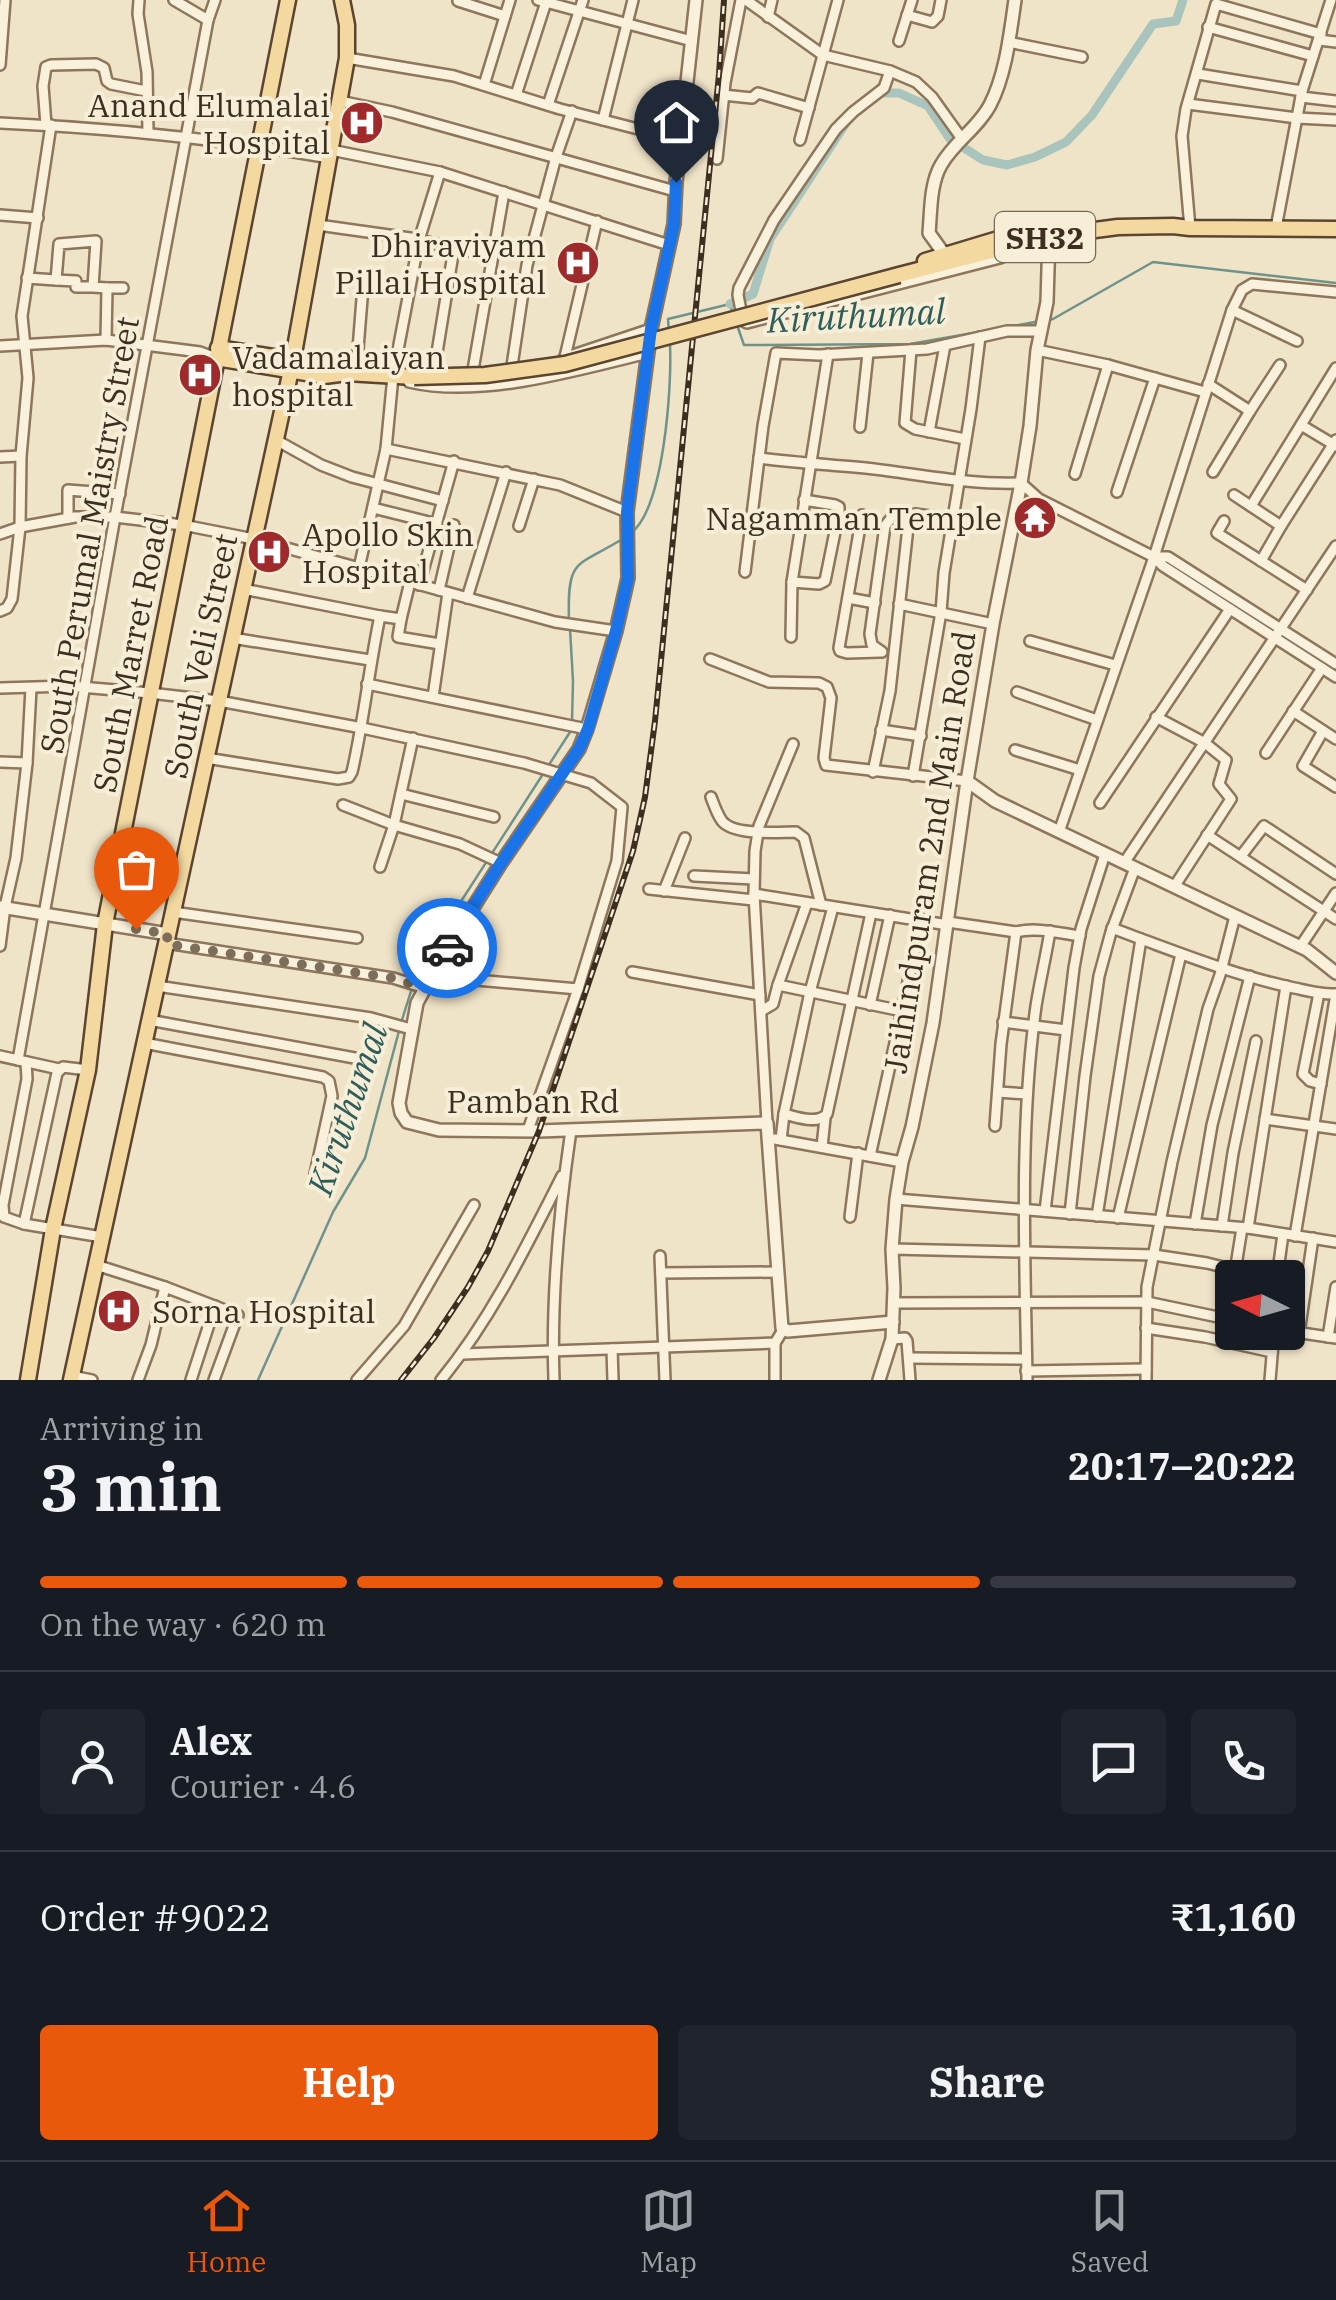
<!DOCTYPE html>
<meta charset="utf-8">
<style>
body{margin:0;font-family:"IBM Plex Serif",serif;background:#20242c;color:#f1f3f6;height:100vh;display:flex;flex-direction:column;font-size:38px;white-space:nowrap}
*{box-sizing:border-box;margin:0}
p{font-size:32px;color:#9ea1a6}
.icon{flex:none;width:55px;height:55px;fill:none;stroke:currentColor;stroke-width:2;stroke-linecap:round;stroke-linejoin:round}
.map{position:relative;height:1380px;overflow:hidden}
.sheet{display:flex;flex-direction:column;background:#171b24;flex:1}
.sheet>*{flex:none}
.needle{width:65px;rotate:275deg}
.tools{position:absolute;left:1215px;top:1260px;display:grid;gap:20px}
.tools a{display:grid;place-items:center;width:90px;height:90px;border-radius:10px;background:#171b24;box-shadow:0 2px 8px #0004;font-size:50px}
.pin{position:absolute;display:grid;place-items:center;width:85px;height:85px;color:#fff;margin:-102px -42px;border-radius:50% 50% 50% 0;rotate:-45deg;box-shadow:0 0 10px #0007}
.pin .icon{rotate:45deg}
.courier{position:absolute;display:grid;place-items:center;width:100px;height:100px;margin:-50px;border:8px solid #1a73e8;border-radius:50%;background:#fff;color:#222;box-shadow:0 2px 12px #0007}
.overview em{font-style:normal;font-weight:800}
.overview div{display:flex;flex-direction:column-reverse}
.overview{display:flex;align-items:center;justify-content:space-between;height:170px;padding:0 40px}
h1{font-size:65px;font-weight:800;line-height:75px}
.bar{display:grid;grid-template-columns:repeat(4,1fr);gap:15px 10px;align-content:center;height:120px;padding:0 40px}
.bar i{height:12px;border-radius:8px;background:#363941}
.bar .current{background:#ea580c}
.bar p{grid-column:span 4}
.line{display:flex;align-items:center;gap:25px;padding:0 40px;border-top:2px solid #363941}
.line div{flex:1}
.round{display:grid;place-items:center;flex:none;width:105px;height:105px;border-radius:10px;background:#20242c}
.button{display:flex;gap:20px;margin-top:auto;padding:20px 40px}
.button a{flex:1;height:115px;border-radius:10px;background:#ea580c;color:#fff;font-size:40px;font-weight:800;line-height:115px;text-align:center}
.button a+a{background:#20242c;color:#f1f3f6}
.tab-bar{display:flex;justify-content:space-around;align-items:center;height:140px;border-top:2px solid #363941;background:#171b24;font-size:28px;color:#9ea1a6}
.tab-bar a{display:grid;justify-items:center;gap:5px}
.tab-bar .current{color:#ea580c}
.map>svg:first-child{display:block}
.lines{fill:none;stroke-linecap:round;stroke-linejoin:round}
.stream{stroke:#6f938a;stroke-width:2.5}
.canal{stroke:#a9c4bc;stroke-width:9}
.minor-casing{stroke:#8d765c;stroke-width:14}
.tertiary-casing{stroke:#8d765c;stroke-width:16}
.primary-casing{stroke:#5b4430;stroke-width:19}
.minor{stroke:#faf1dc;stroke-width:9}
.tertiary{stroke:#faf1dc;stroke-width:11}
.primary{stroke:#f3d9a0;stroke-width:14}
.rail-casing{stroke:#3d2e20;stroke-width:6}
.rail{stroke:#f7eed8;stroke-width:2.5;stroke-dasharray:8;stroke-linecap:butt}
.primary-bridge-casing{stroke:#5b4430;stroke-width:19;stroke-linecap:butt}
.primary-bridge{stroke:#f3d9a0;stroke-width:14}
.done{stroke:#7c6e5b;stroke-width:10;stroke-dasharray:0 18}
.route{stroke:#1a73e8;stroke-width:12}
.labels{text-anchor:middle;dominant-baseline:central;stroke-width:8;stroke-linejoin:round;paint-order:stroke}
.shield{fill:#f7eed8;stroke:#756857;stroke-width:2.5}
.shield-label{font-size:30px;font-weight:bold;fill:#3d2e20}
.poi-label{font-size:32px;fill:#3d2e20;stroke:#f7eed8;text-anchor:end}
.street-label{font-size:32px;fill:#3d2e20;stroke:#f7eed8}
.water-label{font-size:35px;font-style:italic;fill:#2f5d5a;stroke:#f7eed8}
</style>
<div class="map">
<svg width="1336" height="1380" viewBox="0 0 1336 1380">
<rect width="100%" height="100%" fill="#f0e4c8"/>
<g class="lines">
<!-- stream -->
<g class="stream">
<path d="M1048 320 1053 319 1153 262 1336 283"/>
<path d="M736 322 744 345 910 344 996 329"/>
<path d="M1009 327 1040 321"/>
<path d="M669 332 668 319 730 304 733 315"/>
<path d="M631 533C664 508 672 386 670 345"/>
<path d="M569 621C567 556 576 568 624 538"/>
<path d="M570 629 573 681 572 721"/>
<path d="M415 980 420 965 572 729"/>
<path d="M401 1023 412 988"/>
<path d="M258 1380 333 1212 365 1158 399 1031"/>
</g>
<!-- canal -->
<g class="canal">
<path d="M877 96 880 93H899L928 106 950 139 983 160 1007 165 1035 157 1066 142 1092 115 1153 24 1176 21 1183 0"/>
<path d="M730 304 753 294 770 239 846 123"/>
</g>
<!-- minor casing -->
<g class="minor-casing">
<g id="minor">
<path d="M139 0 138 14 147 72 148 132"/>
<path d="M174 0 208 20"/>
<path d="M538 0 692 41"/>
<path d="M746 0 823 55 890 71 916 82 932 97 962 139"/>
<path d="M458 1 505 16"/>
<path d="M907 15 932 22 938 16 941 0"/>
<path d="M768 17 772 0"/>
<path d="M1208 27 1313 56"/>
<path d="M1319 40 1336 42"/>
<path d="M899 41 912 0"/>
<path d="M1008 42 1082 57"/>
<path d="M347 58 454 76 560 109 681 140"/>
<path d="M0 65 5 0"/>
<path d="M890 71 884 88 853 112 836 129 774 220 739 288 738 295 743 321 747 323 1000 258 1022 246"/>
<path d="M1198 74 1302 91"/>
<path d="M484 85 510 0"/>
<path d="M516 95 546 2"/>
<path d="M723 95 752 98 758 93 809 108"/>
<path d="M1301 97 1336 101"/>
<path d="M340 101 392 112 675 191"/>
<path d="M1188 104 1297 118 1336 120"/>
<path d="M548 105 583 0"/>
<path d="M603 120 633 0"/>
<path d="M0 123C111 128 220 139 330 158"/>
<path d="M46 125 43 86 46 67 51 65 96 64 104 68 107 81 111 84 146 91"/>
<path d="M800 140 838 0"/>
<path d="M331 150 440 172 669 245"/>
<path d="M717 159 725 83 741 0"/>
<path d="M0 215 38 218"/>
<path d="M318 225 410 238 491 256"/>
<path d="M1190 228 1182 136 1186 109 1216 4 1321 34"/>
<path d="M1276 228 1302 91 1331 0"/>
<path d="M27 278 56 280"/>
<path d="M93 287H76V281L56 280 59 244 96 241 93 287 107 288"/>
<path d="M1232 310 1297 341"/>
<path d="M106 340 107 288H123"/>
<path d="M0 346 106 340 200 352 216 358"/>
<path d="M911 350 905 423 915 429 965 439"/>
<path d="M1037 350 1108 365 1205 392"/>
<path d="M565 357 597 221"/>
<path d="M564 358 651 329"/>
<path d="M512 366 527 265 556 157 572 111"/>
<path d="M473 370 504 192"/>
<path d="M434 371 454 248"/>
<path d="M356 374 364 274"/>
<path d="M409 382C482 399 577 370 648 353"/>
<path d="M1208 384 1250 411 1213 472"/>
<path d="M1250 411 1280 365"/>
<path d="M1301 425 1336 446"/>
<path d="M860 427 868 353"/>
<path d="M929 432 945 345"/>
<path d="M276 440 321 465 352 477 443 501"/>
<path d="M386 449 393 376 419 240 440 172"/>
<path d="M0 457 21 456"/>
<path d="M759 458C797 463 836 465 874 469 923 475 972 485 1021 483L1039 499 1154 557 1163 566 1336 677"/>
<path d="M1075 474 1108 365"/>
<path d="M1117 492 1155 378"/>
<path d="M1234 495 1281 526 1336 440"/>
<path d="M1251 506 1336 368"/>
<path d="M373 508 437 524"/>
<path d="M862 515 839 648 840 651 847 653 880 652"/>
<path d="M68 518V490L120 494"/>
<path d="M1224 521 1217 533 1307 590"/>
<path d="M519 526 534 479"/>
<path d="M0 534 20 527 75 517H115L183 525 254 539 555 622 616 631"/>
<path d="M1154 557H1168L1336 664"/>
<path d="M1261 561 1281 526"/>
<path d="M359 568 386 449 560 485 627 512"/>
<path d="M745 572 763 426 776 353 819 355 927 349 1007 331H1041"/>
<path d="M792 582 819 584 825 581 839 512V507L835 505 804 500"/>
<path d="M419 585 454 461"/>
<path d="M243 589 380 616"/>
<path d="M439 590 454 525"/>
<path d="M467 598 506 472"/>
<path d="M848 598 875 603"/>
<path d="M899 604 993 624"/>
<path d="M0 611 7 608 12 599 20 527 21 456 28 378 22 316 51 125"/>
<path d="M401 619 398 637 440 644"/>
<path d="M791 637 792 582 828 354"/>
<path d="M232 638 370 660"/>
<path d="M1030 641 1115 665"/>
<path d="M882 652 872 645 870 634 885 526 892 517 912 515"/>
<path d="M710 659 769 682 819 683 827 687 831 698 824 758 826 765 967 781"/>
<path d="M367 684 587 729"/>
<path d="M0 688 69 686 150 693 219 701 362 728 524 763 591 783 622 807 617 861 578 989 528 1130"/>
<path d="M1017 692 1097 720"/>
<path d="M433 697 448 593"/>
<path d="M1293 711 1336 739"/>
<path d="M1156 717 1205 743 1226 760 1219 784 1231 799 1174 887"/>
<path d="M881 730 921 736"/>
<path d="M1323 731 1303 766 1336 787"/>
<path d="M1015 750 1080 770"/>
<path d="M1266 753 1322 668"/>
<path d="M206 758 338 779 349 777 352 772C364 720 369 668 380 616L401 619 410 582"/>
<path d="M0 762 27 763"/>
<path d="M873 772 890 691 909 518 915 514 952 519"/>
<path d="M913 776 941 612 944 573 971 409 980 337"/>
<path d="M401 794 494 817"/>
<path d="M711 797C714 805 717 814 722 821 734 836 777 832 796 832L804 838 821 905"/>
<path d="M1100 803 1230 609"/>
<path d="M343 805 394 825 460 844 501 863"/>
<path d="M1059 832 1154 557 1232 310 1242 290 1252 284 1336 292"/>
<path d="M1207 835 1336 919"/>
<path d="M1241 856 1264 826 1336 874"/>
<path d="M1124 863 1336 546"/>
<path d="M380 867 394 825 413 738"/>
<path d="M694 876 754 879"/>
<path d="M649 889 754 900"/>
<path d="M664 891 685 838"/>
<path d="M754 894 948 925"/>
<path d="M173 912 357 938"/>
<path d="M948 922 1016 932"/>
<path d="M1112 928 1141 939"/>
<path d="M166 943 393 978 425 988"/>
<path d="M0 946 5 907 16 858 27 763 31 688"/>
<path d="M1300 947 1336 893"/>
<path d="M632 972 760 995"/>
<path d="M431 976 578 989"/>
<path d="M778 985 807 903"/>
<path d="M157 986 371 1018 411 1029"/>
<path d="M1319 993 1303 1074 1310 1081 1321 1084"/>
<path d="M870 1005 890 915"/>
<path d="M761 1011 773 1004 778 985 902 1011 870 1156"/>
<path d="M902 1011 921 919"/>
<path d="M149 1020 360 1059"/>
<path d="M1003 1022 1066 1030"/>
<path d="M144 1043 323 1077 329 1081 332 1096 315 1174"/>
<path d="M0 1056 59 1069"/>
<path d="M18 1060 115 517 208 20 215 0"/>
<path d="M26 1062 27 1079 3 1205 4 1217 24 1224 102 1237"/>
<path d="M998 1092 1027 1094"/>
<path d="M784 1114 810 992 833 907"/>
<path d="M1265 1119 1336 1129"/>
<path d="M767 1123 754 894 755 851 759 826 793 744"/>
<path d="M995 1126 1001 1044 1016 932C1036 927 1059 933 1080 936"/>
<path d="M775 1139 902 1162"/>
<path d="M781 1140 784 1114C797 1117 817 1125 827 1114L871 913"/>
<path d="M822 1147 825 1118"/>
<path d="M896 1199 1248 1228 1336 1242"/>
<path d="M1045 1211 1074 968 1081 929 1105 854"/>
<path d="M1070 1214 1085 1076 1099 976 1111 932 1135 868"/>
<path d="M1097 1216 1141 939C1190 957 1239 976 1290 987 1305 990 1321 995 1336 994"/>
<path d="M850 1217 858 1153"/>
<path d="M1118 1218 1181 954"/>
<path d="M24 1224 57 1073 63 1067 88 1070"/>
<path d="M1195 1224 1212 1125 1250 976"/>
<path d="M1222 1226 1233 1153 1256 1041"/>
<path d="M1248 1228 1286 986"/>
<path d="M1295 1236 1336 994"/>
<path d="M892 1249 1154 1255 1207 1263 1235 1270"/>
<path d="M660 1256 665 1380"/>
<path d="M96 1265 165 1287 151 1345 138 1380"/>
<path d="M661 1273 777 1272"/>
<path d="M1234 1278 1242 1228"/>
<path d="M1277 1278 1283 1234"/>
<path d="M165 1287 238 1315 214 1380"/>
<path d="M894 1303 1147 1302 1232 1320"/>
<path d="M1226 1319 1232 1284"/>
<path d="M1146 1328 1205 1337 1272 1352"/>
<path d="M1288 1331 1336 1338"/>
<path d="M1299 1333 1313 1238"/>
<path d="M1328 1337 1336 1287"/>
<path d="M892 1339 905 1338 907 1341 910 1380"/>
<path d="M775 1343V1380"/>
<path d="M612 1349 613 1380"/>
<path d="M463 1354 775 1343 783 1330"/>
<path d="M909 1358 1026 1359"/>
<path d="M1026 1371 1146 1369"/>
<path d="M72 1376 92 1380"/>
<path d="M191 1380 215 1306"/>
<path d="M357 1380 404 1326 474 1205"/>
<path d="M441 1380C491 1319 526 1247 562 1176"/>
<path d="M554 1380C551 1297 559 1212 571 1130"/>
<path d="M1027 1380C1025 1256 1019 1130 1036 1006 1040 981 1046 956 1050 931"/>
<path d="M1146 1380 1147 1287 1172 1162 1208 1009 1220 975 1235 916"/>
<path d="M1270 1380 1274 1332"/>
</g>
</g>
<!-- tertiary casing -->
<g class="tertiary-casing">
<g id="tertiary">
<path d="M696 0 676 182 674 224 651 329 627 512 628 578 616 631 587 729 579 749 501 863 440 960 417 1003 399 1103 401 1113 407 1122 439 1130 539 1131 767 1123 782 1328 788 1331 893 1322"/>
<path d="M944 254 929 233C931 211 930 184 941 165 954 142 978 128 990 105 1006 74 1010 34 1015 0"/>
<path d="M967 781 995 801 1307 950 1336 973"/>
<path d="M0 907 168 934"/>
<path d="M879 1380 892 1339 894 1288 892 1249 896 1199 902 1162 912 1127 933 1023 967 781 993 624 1021 483 1030 426 1037 350 1047 302 1049 236"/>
</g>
</g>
<!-- primary casing -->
<g class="primary-casing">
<g id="primary">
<path d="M925 261 1018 233 1053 226"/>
<path d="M899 275 1049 236 1118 227 1173 226 1190 228 1336 229"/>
<path d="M218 348 323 365 346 373"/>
<path d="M216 358 324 376 347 373 414 377"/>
<path d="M28 1380 53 1229 88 1070 105 924 288 0"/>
<path d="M71 1380 291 370 347 58V25L342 0"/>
</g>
</g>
<!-- minor -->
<use href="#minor" class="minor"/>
<!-- tertiary -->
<use href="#tertiary" class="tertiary"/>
<!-- primary -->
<use href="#primary" class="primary"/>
<!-- rail casing -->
<g class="rail-casing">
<path id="rail" d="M401 1380 434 1338 468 1287 488 1251 539 1131 633 851 645 797 655 721 719 74 724 0"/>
</g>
<!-- rail -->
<use href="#rail" class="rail"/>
<!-- primary-bridge casing -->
<g class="primary-bridge-casing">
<path id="primary-bridge" d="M414 377 485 375 565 364 899 275"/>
</g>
<!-- primary-bridge -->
<use href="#primary-bridge" class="primary-bridge"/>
</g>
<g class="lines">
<!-- done -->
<path class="done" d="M136 929 168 934 166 944 392 978 425 988 447 948"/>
<!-- route -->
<path class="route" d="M447 948 501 863 579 749 588 729 616 631 628 578 627 512 651 329 674 224 676 182"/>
</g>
<!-- icons -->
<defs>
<g id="hospital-disc" transform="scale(2.25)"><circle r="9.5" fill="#9e2a2b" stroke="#f7eed8"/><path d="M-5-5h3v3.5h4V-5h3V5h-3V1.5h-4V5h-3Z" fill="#fff"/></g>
<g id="temple-disc" transform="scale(2.25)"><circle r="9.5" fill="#9e2a2b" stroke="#f7eed8"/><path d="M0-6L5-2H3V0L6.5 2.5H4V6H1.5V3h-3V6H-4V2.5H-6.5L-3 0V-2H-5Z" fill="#fff"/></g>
</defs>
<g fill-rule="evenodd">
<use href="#hospital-disc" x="362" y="123"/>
<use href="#hospital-disc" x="578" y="263"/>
<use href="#hospital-disc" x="200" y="375"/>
<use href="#temple-disc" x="1035" y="518"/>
<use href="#hospital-disc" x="269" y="552"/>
<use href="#hospital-disc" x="119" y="1311"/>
</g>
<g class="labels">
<!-- shield labels -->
<rect class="shield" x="995" y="212" width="100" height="50" rx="8"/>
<g class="shield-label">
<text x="1045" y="237">SH32</text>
</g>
<!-- poi labels -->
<g class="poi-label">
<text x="330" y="105">Anand Elumalai<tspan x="330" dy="37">Hospital</tspan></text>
<text x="546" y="245">Dhiraviyam<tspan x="546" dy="37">Pillai Hospital</tspan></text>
<text x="232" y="357" text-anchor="start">Vadamalaiyan<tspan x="232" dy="37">hospital</tspan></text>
<text x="1002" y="518">Nagamman Temple</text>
<text x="302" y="534" text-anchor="start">Apollo Skin<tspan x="302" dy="37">Hospital</tspan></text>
<text x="152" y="1311" text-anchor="start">Sorna Hospital</text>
</g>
<!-- street labels -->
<g class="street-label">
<text transform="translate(89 535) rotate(-80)">South Perumal Maistry Street</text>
<text transform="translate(130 654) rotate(-79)">South Marret Road</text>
<text transform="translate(200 656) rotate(-78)">South Veli Street</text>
<text transform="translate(929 852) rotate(-81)">Jaihindpuram 2nd Main Road</text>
<text x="533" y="1101">Pamban Rd</text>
</g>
<!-- water labels -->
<g class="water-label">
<text transform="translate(856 315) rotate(-3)">Kiruthumal</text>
<text transform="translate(347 1109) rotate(-71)">Kiruthumal</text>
</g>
</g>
</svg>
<div class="tools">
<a><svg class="needle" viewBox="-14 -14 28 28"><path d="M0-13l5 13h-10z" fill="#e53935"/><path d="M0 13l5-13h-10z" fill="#9ea1a6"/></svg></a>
</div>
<div class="pin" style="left:136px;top:929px;background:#ea580c"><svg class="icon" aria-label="bag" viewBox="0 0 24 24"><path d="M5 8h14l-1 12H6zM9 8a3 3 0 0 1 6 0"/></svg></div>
<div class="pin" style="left:676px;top:182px;background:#1f2937"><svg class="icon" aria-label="home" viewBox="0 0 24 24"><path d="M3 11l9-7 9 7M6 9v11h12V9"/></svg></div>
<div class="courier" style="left:447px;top:948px"><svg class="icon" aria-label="car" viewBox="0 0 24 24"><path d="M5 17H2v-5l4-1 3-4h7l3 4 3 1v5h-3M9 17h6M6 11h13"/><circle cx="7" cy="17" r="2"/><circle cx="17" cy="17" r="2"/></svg></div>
</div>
<section class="sheet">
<div class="overview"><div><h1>3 min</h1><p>Arriving in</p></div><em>20:17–20:22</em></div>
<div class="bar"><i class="current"></i><i class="current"></i><i class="current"></i><i></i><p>On the way · 620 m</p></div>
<div class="line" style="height:180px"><a class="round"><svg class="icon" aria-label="person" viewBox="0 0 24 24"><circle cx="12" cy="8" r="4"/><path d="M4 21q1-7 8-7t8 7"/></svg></a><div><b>Alex</b><p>Courier · 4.6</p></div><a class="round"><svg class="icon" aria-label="chat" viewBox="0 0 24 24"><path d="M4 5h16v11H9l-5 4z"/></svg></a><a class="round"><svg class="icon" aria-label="phone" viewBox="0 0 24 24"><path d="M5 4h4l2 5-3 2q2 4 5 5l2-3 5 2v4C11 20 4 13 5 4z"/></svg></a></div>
<div class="line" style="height:130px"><div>Order #9022</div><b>₹1,160</b></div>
<div class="button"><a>Help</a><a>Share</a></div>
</section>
<nav class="tab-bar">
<a class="current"><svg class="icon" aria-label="home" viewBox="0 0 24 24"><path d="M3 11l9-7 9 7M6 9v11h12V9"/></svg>Home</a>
<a><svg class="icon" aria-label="map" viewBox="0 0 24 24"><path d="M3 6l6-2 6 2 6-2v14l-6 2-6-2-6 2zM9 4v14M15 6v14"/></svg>Map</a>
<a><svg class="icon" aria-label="saved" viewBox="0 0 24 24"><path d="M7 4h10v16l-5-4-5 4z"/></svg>Saved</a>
</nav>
